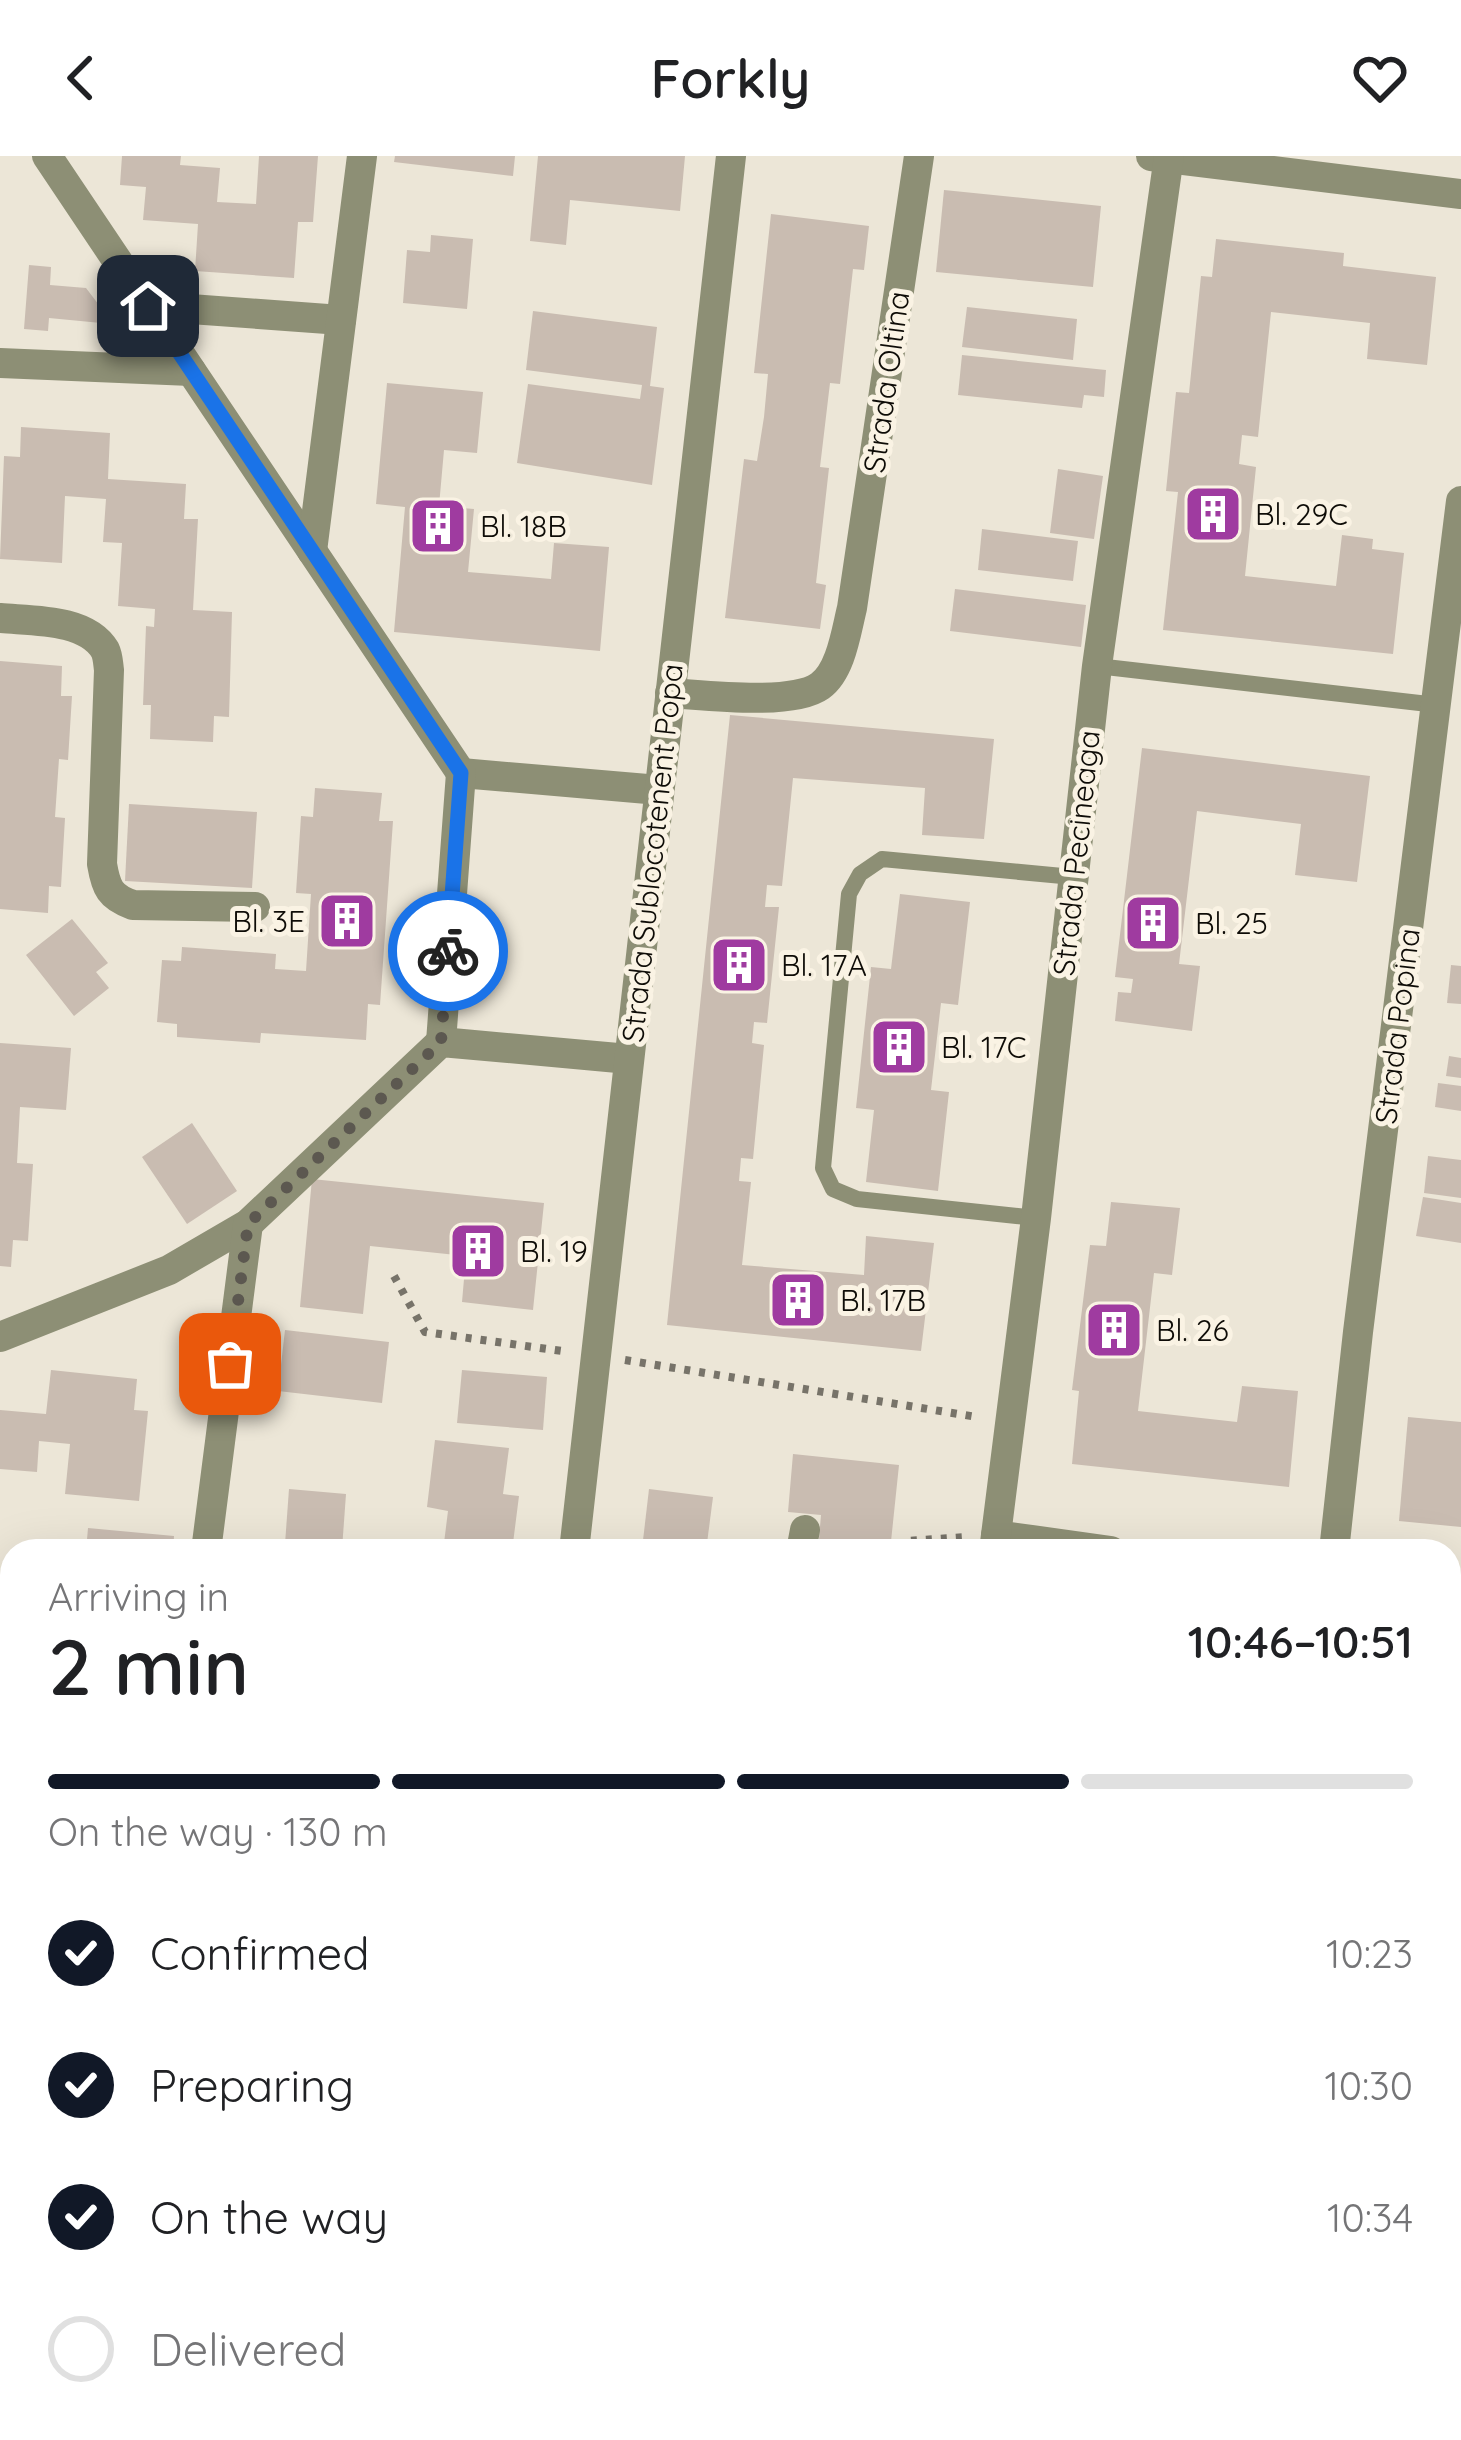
<!DOCTYPE html>
<meta charset="utf-8">
<style>
body{margin:0;font-family:Quicksand,sans-serif;background:#f6f6f6;color:#202124;height:100vh;display:flex;flex-direction:column;font-size:45px;white-space:nowrap}
*{box-sizing:border-box;margin:0}
p{font-size:39px;color:#757577}
.icon{flex:none;width:66px;height:66px;fill:none;stroke:currentColor;stroke-width:2;stroke-linecap:round;stroke-linejoin:round}
.map{position:relative;flex:1;overflow:hidden}
.drawer{position:absolute;left:0px;top:1383px;width:1461px;height:903px;display:flex;flex-direction:column;background:#fff;border-radius:36px 36px 0 0;box-shadow:0 12px 48px #0002}
.drawer>*{flex:none}
.pin{position:absolute;display:grid;place-items:center;width:102px;height:102px;color:#fff;margin:-51px;border-radius:24px;box-shadow:0 6px 18px #0006}
.courier{position:absolute;display:grid;place-items:center;width:120px;height:120px;margin:-60px;border:9px solid #1a73e8;border-radius:50%;background:#fff;color:#222;box-shadow:0 3px 15px #0007}
.overview em{font-style:normal;font-weight:600}
.overview div{display:flex;flex-direction:column-reverse}
.overview{display:flex;align-items:center;justify-content:space-between;height:204px;padding:0 48px}
h1{font-size:78px;font-weight:600;line-height:90px}
.bar{display:grid;grid-template-columns:repeat(4,1fr);gap:18px 12px;align-content:center;height:144px;padding:0 48px}
.bar i{height:15px;border-radius:9px;background:#e0e0e0}
.bar .selected{background:#111827}
.bar p{grid-column:span 4}
ol{padding:0 48px;list-style:none}
li{display:flex;align-items:center;gap:36px;height:132px}
li p{margin-inline-start:auto}
li .icon{padding:12px;border-radius:50%;background:#111827;color:#fff;stroke-width:4}
li:last-child{color:#757577}
li i{width:66px;height:66px;border:6px solid #e0e0e0;border-radius:50%}
header{display:flex;justify-content:space-between;align-items:center;height:156px;padding:0 48px;background:#fff;font-size:54px;font-weight:600}
.map>svg:first-child{display:block}
.green{fill:#d1aa9e}
.building{fill:#c9bcb1}
.lines{fill:none;stroke-linecap:round;stroke-linejoin:round}
.path{stroke:#777369;stroke-width:8;stroke-dasharray:6 9;stroke-linecap:butt}
.service{stroke:#8d8f75;stroke-width:16}
.minor{stroke:#8d8f75;stroke-width:30}
.tertiary{stroke:#8d8f75;stroke-width:30}
.done{stroke:#5c5850;stroke-width:12;stroke-dasharray:0 21.6}
.route{stroke:#1a73e8;stroke-width:15}
.labels{text-anchor:middle;dominant-baseline:central;stroke-width:10;stroke-linejoin:round;paint-order:stroke}
.street-label{font-size:30px;fill:#0e0c07;stroke:#faf3e4}
.poi-label{font-size:30px;fill:#0e0c07;stroke:#faf3e4;text-anchor:start}
</style>
<header><svg class="icon" aria-label="back" viewBox="0 0 24 24"><path d="M15 5l-7 7 7 7"/></svg>Forkly<svg class="icon" aria-label="heart" viewBox="0 0 24 24"><path d="M12 20l-8-8c-3-5 5-10 8-4 3-6 11-1 8 4z"/></svg></header>
<div class="map">
<svg width="1461" height="2284" viewBox="0 0 1461 2284">
<rect width="100%" height="100%" fill="#ece6d7"/>
<!-- green -->
<g class="green">
<path d="M1461 1668V2006L1449 2044V1672Z"/>
<path d="M912 2274H1371L1368 2284H910Z"/>
</g>
<!-- building -->
<g class="building">
<path d="M122 0H181L180 9 220 12 217 46 256 48 259 0H318L313 66H298L294 122 195 115 198 68 143 64 146 31 120 29Z"/>
<path d="M395 0H515L513 20 394 6Z"/>
<path d="M538 0H685L680 55 570 44 566 89 530 85Z"/>
<path d="M944 34 1101 50 1093 131 936 116Z"/>
<path d="M771 58 869 70 864 114 853 113 840 228 830 227 820 311 829 312 816 427 826 429 820 473 725 462 744 303 757 305 764 261 768 218 754 217Z"/>
<path d="M431 79 473 83 467 153 403 147 407 94 430 96Z"/>
<path d="M1216 83 1344 97 1343 110 1436 121 1427 209 1367 203 1370 167 1271 156 1258 281 1242 279 1239 308 1256 311 1245 420 1336 430 1342 379 1373 383 1372 393 1404 397 1393 498 1163 474 1178 336 1166 335 1176 236 1189 237 1201 120 1212 121Z"/>
<path d="M29 109 51 111 50 129 86 132 102 153 101 167 49 162 48 175 24 173Z"/>
<path d="M967 151 1077 163 1073 204 962 191Z"/>
<path d="M533 155 657 171 650 230 664 232 652 329 517 307 528 228 640 243 642 229 526 214Z"/>
<path d="M962 199 1106 214 1104 241 1084 239 1082 252 958 239Z"/>
<path d="M387 227 483 236 477 297 444 294 439 350 474 353 468 416 551 423 554 387 609 391 600 495 394 476 405 351 376 348Z"/>
<path d="M21 271 110 277 108 323 186 328 184 363H198L193 454 232 456 229 561 214 560 213 586 150 583 151 549H143L146 470 154 471 155 453 118 450 122 387 103 386 106 343 65 340 62 407 0 403 4 300 20 301Z"/>
<path d="M1058 313 1103 320 1094 383 1050 377Z"/>
<path d="M982 373 1078 385 1073 425 978 414Z"/>
<path d="M955 433 1086 449 1081 491 950 475Z"/>
<path d="M0 505 62 510 61 540H72L68 604 59 603 55 661 65 662 61 731 49 730 48 757 0 753Z"/>
<path d="M730 559 994 583 984 683 922 679 925 632 793 622 782 730 767 729 765 751H779L767 867 754 866 752 887 764 889 753 1003 741 1002 739 1025 751 1026 742 1109 864 1119 866 1080 934 1087 921 1195 667 1169Z"/>
<path d="M1142 592 1370 620 1357 726 1295 719 1301 668 1197 655 1179 808 1200 810 1192 875 1115 865 1118 836 1131 837 1133 823 1115 821Z"/>
<path d="M315 632 382 637 379 665H393L380 849 368 848 366 884 261 877 260 887 177 881V868L157 866 162 804 181 805 182 791 276 798 275 813 306 815 311 738 296 737 301 660 313 661Z"/>
<path d="M129 648 257 656 252 732 125 725Z"/>
<path d="M900 738 970 746 958 849 941 847 931 934 949 936 938 1035 866 1026 874 954 856 952 871 811 891 813Z"/>
<path d="M72 763 108 807 96 816 109 832 74 860 26 799Z"/>
<path d="M1451 809 1461 810V848L1447 847Z"/>
<path d="M0 887 71 892 66 954 20 951 17 1007 33 1008 28 1085 13 1084 11 1111 0 1110Z"/>
<path d="M1449 900 1461 902V922L1446 920Z"/>
<path d="M1438 927 1461 930V955L1435 951Z"/>
<path d="M192 967 237 1035 187 1068 142 1001Z"/>
<path d="M1428 1000 1461 1004V1042L1424 1037Z"/>
<path d="M312 1023 544 1047 533 1154 462 1146 466 1100 370 1090 363 1158 300 1151Z"/>
<path d="M1423 1041 1461 1047V1087L1416 1080Z"/>
<path d="M1111 1046 1180 1052 1172 1119 1154 1117 1138 1255 1237 1266 1242 1230 1298 1235 1289 1331 1072 1308 1079 1235 1072 1234 1090 1089 1106 1090Z"/>
<path d="M285 1174 389 1186 382 1247 278 1235Z"/>
<path d="M51 1214 137 1223 134 1254 148 1255 139 1345 65 1338 70 1288 39 1285 37 1316 0 1313V1254L46 1258Z"/>
<path d="M462 1214 547 1221 543 1274 457 1267Z"/>
<path d="M1408 1261 1461 1266V1371L1399 1365Z"/>
<path d="M435 1284 509 1292 503 1338 519 1340 512 1395H443L448 1355 427 1351Z"/>
<path d="M793 1298 899 1309 890 1395H818L821 1359 788 1356Z"/>
<path d="M289 1333 346 1338 342 1393 285 1388Z"/>
<path d="M649 1333 713 1341 706 1395 642 1393Z"/>
<path d="M88 1372 174 1380 173 1395H86Z"/>
<path d="M0 1875 12 1876V1965L0 1964Z"/>
<path d="M1449 2201 1461 2205V2284H1413L1416 2274H1449Z"/>
<path d="M5 2225 12 2226V2274H65L64 2284 0 2279Z"/>
<rect x="254" y="2274" width="35" height="10"/>
<path d="M512 2274H545L594 2281V2284H511Z"/>
<path d="M639 2274H671L670 2284H637Z"/>
<path d="M677 2274H775L774 2284H675Z"/>
</g>
<g class="lines">
<!-- path -->
<g class="path">
<path d="M394 1120 425 1176 562 1195"/>
<path d="M625 1204 977 1261"/>
<path d="M905 1395 906 1385 965 1381"/>
<path d="M1062 2284V2274"/>
<path d="M1392 2284 1396 2274"/>
</g>
<!-- service -->
<g class="service">
<path d="M1097 510 1437 549"/>
<path d="M1036 1062 857 1043 833 1033 823 1012 849 738 860 718 882 703 1073 721"/>
<path d="M1449 2137 1461 2101"/>
</g>
<!-- minor -->
<g class="minor">
<path d="M47 0 461 617"/>
<path d="M1151 0 1461 38"/>
<path d="M149 150 341 164"/>
<path d="M0 207 191 215"/>
<path d="M312 395 362 0"/>
<path d="M0 462C31 465 86 462 105 494 108 500 108 507 109 514L102 708C106 732 110 741 133 749L255 751"/>
<path d="M670 537C705 539 792 550 820 530 841 515 846 476 852 452L919 0"/>
<path d="M461 617 659 634"/>
<path d="M441 886 461 617"/>
<path d="M0 1181 169 1114 248 1068 441 886 629 903"/>
<path d="M996 1379 1111 1395"/>
<path d="M206 1395 248 1068"/>
<path d="M574 1395 731 0"/>
<path d="M801 1395 805 1374"/>
<path d="M1334 1395 1358 1176 1461 345"/>
<path d="M1449 1441 1461 1443"/>
<path d="M0 2007 12 2008"/>
<path d="M96 2284 97 2274"/>
<path d="M474 2284 475 2274"/>
</g>
<!-- tertiary -->
<g class="tertiary">
<path d="M994 1395 1036 1062 1097 510 1169 0"/>
<path d="M875 2284 876 2274"/>
</g>
</g>
<g class="lines">
<!-- done -->
<path class="done" d="M230 1208 248 1068 441 886 448 795"/>
<!-- route -->
<path class="route" d="M148 150 461 617 448 795"/>
</g>
<!-- icons -->
<defs>
<g id="building-square" transform="scale(3)"><rect x="-9" y="-9" width="18" height="18" rx="4" fill="#9f3ba0" stroke="#faf3e4"/><path d="M-4-6H4V6H1V3H-1V6H-4ZM-2.5-4.3h1.7v1.8h-1.7ZM.8-4.3h1.7v1.8H.8ZM-2.5-1h1.7V.8h-1.7ZM.8-1h1.7V.8H.8Z" fill="#fff"/></g>
</defs>
<g fill-rule="evenodd">
<use href="#building-square" x="1213" y="358"/>
<use href="#building-square" x="438" y="370"/>
<use href="#building-square" x="347" y="765"/>
<use href="#building-square" x="1153" y="767"/>
<use href="#building-square" x="739" y="809"/>
<use href="#building-square" x="899" y="891"/>
<use href="#building-square" x="478" y="1095"/>
<use href="#building-square" x="798" y="1144"/>
<use href="#building-square" x="1114" y="1174"/>
</g>
<g class="labels">
<!-- street labels -->
<g class="street-label">
<text transform="translate(886 226) rotate(-82)">Strada Oltina</text>
<text transform="translate(652 697) rotate(-84)">Strada Sublocotenent Popa</text>
<text transform="translate(1076 697) rotate(-84)">Strada Pecineaga</text>
<text transform="translate(1397 870) rotate(-83)">Strada Popina</text>
</g>
<!-- poi labels -->
<g class="poi-label">
<text x="1255" y="358">Bl. 29C</text>
<text x="480" y="370">Bl. 18B</text>
<text x="305" y="765" text-anchor="end">Bl. 3E</text>
<text x="1195" y="767">Bl. 25</text>
<text x="781" y="809">Bl. 17A</text>
<text x="941" y="891">Bl. 17C</text>
<text x="520" y="1095">Bl. 19</text>
<text x="840" y="1144">Bl. 17B</text>
<text x="1156" y="1174">Bl. 26</text>
</g>
</g>
</svg>
<div class="pin" style="left:230px;top:1208px;background:#ea580c"><svg class="icon" aria-label="bag" viewBox="0 0 24 24"><path d="M5 8h14l-1 12H6zM9 8a3 3 0 0 1 6 0"/></svg></div>
<div class="pin" style="left:148px;top:150px;background:#1f2937"><svg class="icon" aria-label="home" viewBox="0 0 24 24"><path d="M3 11l9-7 9 7M6 9v11h12V9"/></svg></div>
<div class="courier" style="left:448px;top:795px"><svg class="icon" aria-label="bike" viewBox="0 0 24 24"><circle cx="6" cy="16" r="4"/><circle cx="18" cy="16" r="4"/><path d="M6 16l4-8h5l3 8M10 8l3 8H6M13 5h3"/></svg></div>
<section class="drawer">
<div class="overview"><div><h1>2 min</h1><p>Arriving in</p></div><em>10:46–10:51</em></div>
<div class="bar"><i class="selected"></i><i class="selected"></i><i class="selected"></i><i></i><p>On the way · 130 m</p></div>
<ol>
<li><svg class="icon" aria-label="check" viewBox="0 0 24 24"><path d="M5 12l5 5 9-10"/></svg>Confirmed<p>10:23</p></li>
<li><svg class="icon" aria-label="check" viewBox="0 0 24 24"><path d="M5 12l5 5 9-10"/></svg>Preparing<p>10:30</p></li>
<li><svg class="icon" aria-label="check" viewBox="0 0 24 24"><path d="M5 12l5 5 9-10"/></svg>On the way<p>10:34</p></li>
<li><i></i>Delivered</li>
</ol>
</section>
</div>
